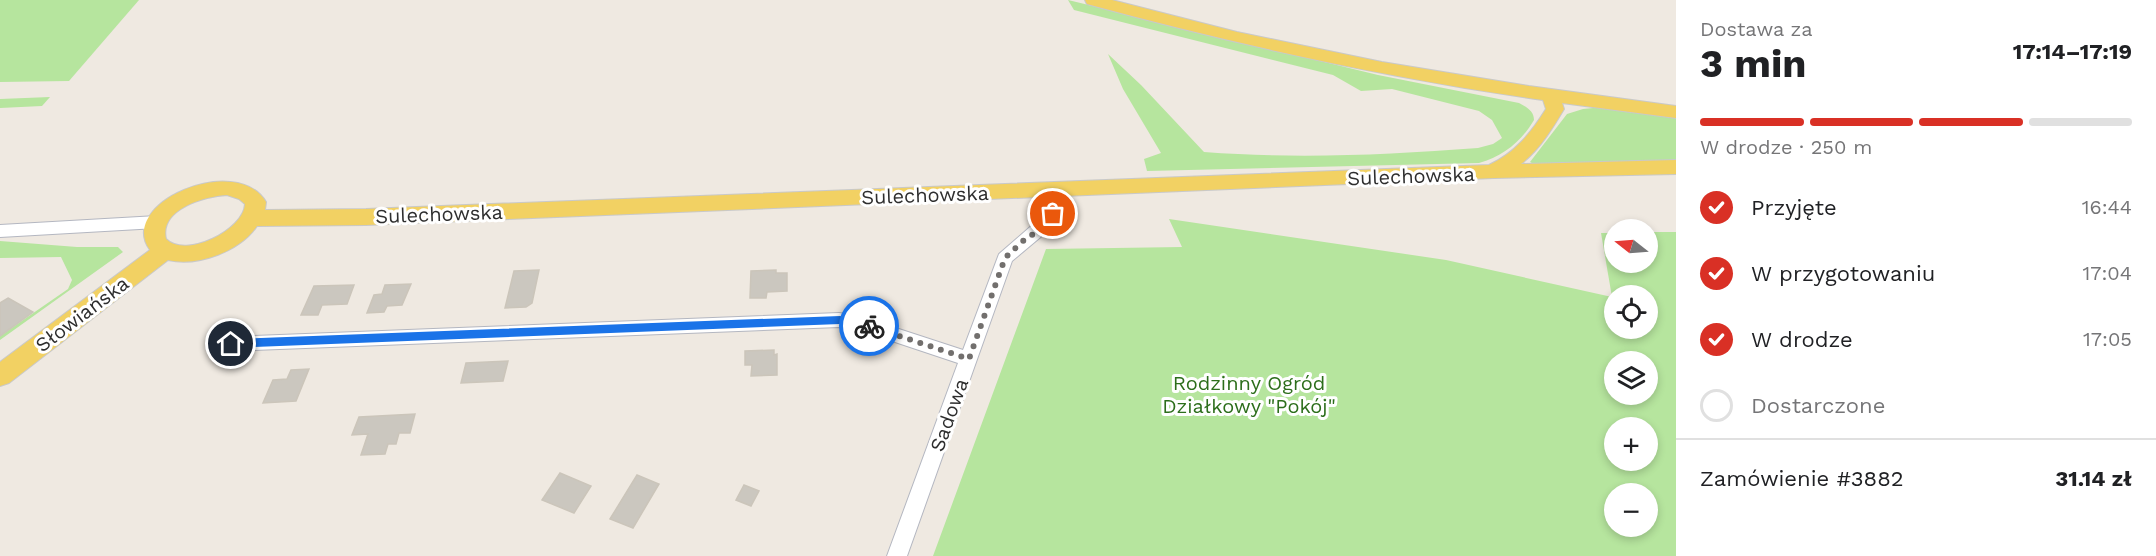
<!DOCTYPE html>
<html lang="pl">
<meta charset="utf-8">
<style>
body{margin:0;font-family:"Work Sans",sans-serif;background:#f6f6f6;color:#202124;height:100vh;display:flex;flex-direction:column;font-size:22px;white-space:nowrap}
*{box-sizing:border-box;margin:0}
p{font-size:20px;color:#757577}
.icon{flex:none;width:33px;height:33px;fill:none;stroke:currentColor;stroke-width:2;stroke-linecap:round;stroke-linejoin:round}
.map{position:relative;flex:1;overflow:hidden}
.side{display:flex;flex-direction:column;background:#fff;width:480px}
.side>*{flex:none}
.needle{width:39px;rotate:287deg}
.tools{position:absolute;left:1604px;top:219px;display:grid;gap:12px}
.tools a{display:grid;place-items:center;width:54px;height:54px;border-radius:50%;background:#fff;box-shadow:0 3px 9px #0003;font-size:30px}
.pin{position:absolute;display:grid;place-items:center;width:51px;height:51px;color:#fff;margin:-26px;border:3px solid #fff;border-radius:50%;box-shadow:0 2px 6px #0007}
.courier{position:absolute;display:grid;place-items:center;width:60px;height:60px;margin:-30px;border:4px solid #1a73e8;border-radius:50%;background:#fff;color:#222;box-shadow:0 2px 8px #0007}
.summary em{font-style:normal;font-weight:700}
.summary div{display:flex;flex-direction:column-reverse}
.summary{display:flex;align-items:center;justify-content:space-between;height:102px;padding:0 24px}
h1{font-size:39px;font-weight:700;line-height:45px}
.bar{display:grid;grid-template-columns:repeat(4,1fr);gap:9px 6px;align-content:center;height:72px;padding:0 24px}
.bar i{height:8px;border-radius:4px;background:#e0e0e0}
.bar .on{background:#d93025}
.bar p{grid-column:span 4}
.line{display:flex;align-items:center;gap:15px;padding:0 24px;border-top:2px solid #e0e0e0}
.line div{flex:1}
ol{padding:0 24px;list-style:none}
li{display:flex;align-items:center;gap:18px;height:66px}
li p{margin-inline-start:auto}
li .icon{padding:6px;border-radius:50%;background:#d93025;color:#fff;stroke-width:4}
li:last-child{color:#757577}
li i{width:33px;height:33px;border:3px solid #e0e0e0;border-radius:50%}
main{display:flex;flex:1;min-height:0}
.map>svg:first-child{display:block}
.green{fill:#b6e59e;fill-rule:evenodd}
.building{fill:#cbc7bf;stroke:#cbc5ba;stroke-width:1.5}
.lines{fill:none;stroke-linecap:round;stroke-linejoin:round}
.minor-casing{stroke:#b4b7c1;stroke-width:2}
.major-casing{stroke:#c9c9c9;stroke-width:2}
.minor{fill:#fff;fill-rule:evenodd}
.major{fill:#f2d163;fill-rule:evenodd}
.route{fill:#1a73e8}
.done{stroke:#726f6d;stroke-width:6;stroke-dasharray:0 10.8}
.labels{text-anchor:middle;dominant-baseline:central;stroke-width:6;stroke-linejoin:round;paint-order:stroke}
.street-label{font-size:20px;fill:#2e2e2e;stroke:#fff}
.park-label{font-size:20px;fill:#2c6e1b;stroke:#fff}
</style>
<main>
<div class="map">
<svg width="1676" height="556" viewBox="0 0 1676 556">
<rect width="100%" height="100%" fill="#efe9e1"/>
<!-- green -->
<g class="green">
<path d="M0 0H139L69 81 0 82Z"/>
<path d="M1068 0 1378 75 1519 103C1527 107 1534 111 1534 120 1521 142 1503 156 1479 163L1147 171 1144 159 1161 153 1123 89 1108 54 1141 85 1204 152C1296 159 1386 155 1478 148L1493 144 1502 138 1492 120 1479 111 1392 89 1361 91 1333 75 1074 10Z"/>
<path d="M50 97 42 106 0 108V99Z"/>
<path d="M1603 107 1676 116V160L1536 165 1530 162 1567 114 1583 109Z"/>
<path d="M1169 219 1446 260 1612 297 1601 233H1614V262H1647V232H1676V556H933L1046 249 1182 247ZM1614 296H1647V328H1614ZM1614 362H1647V394H1614ZM1614 428H1647V460H1614ZM1614 494H1647V526H1614Z"/>
<path d="M0 241 77 247H118L123 252 0 340V336L68 289 72 280 61 257 0 258Z"/>
</g>
<!-- building -->
<g class="building">
<path d="M539 270 532 303 526 307 505 308 514 271Z"/>
<path d="M776 270V273H787V291L767 292 766 298H750L751 271Z"/>
<path d="M411 284 402 305 387 306 384 312 367 313 374 295 382 294 385 285Z"/>
<path d="M354 285 347 304 322 305 318 315H301L314 286Z"/>
<path d="M8 298 33 312 0 336V303Z"/>
<path d="M774 350V355L777 354V375L751 376 752 365H745V351Z"/>
<path d="M508 361 503 381 461 383 466 363Z"/>
<path d="M309 369 296 401 263 403 273 380 287 379 291 370Z"/>
<path d="M415 414 410 433H399L396 444H388L385 454 361 455 368 434 352 435 359 417Z"/>
<path d="M560 473 591 486 574 513 542 500Z"/>
<path d="M637 475 659 484 633 528 610 519Z"/>
<path d="M744 485 759 491 751 506 736 500Z"/>
</g>
<g class="lines">
<!-- minor casing -->
<g class="minor-casing">
<g id="minor">
<path d="M1047 185 1055 190 1061 214 1049 230 1012 261 907 556H887L958 363 859 330 839 327 231 351 225 349 222 344 225 339 231 337 839 313 859 316 963 350 999 254 1045 214 1039 190Z"/>
<path d="M157 216 163 218 165 222 163 226 157 228 0 237V225Z"/>
</g>
</g>
<!-- major casing -->
<g class="major-casing">
<path id="major" d="M1085 0H1112L1237 32 1382 62 1529 86 1676 106V118L1562 103 1564 109C1552 129 1540 149 1521 164L1676 160V174L1494 178 366 225 257 226C240 251 198 267 168 260L9 383 0 386V362L150 250C116 204 236 152 266 202L265 210 366 209 1489 165C1515 153 1531 133 1546 109L1543 100C1389 78 1237 45 1087 4ZM227 195 239 199 245 204C244 230 186 259 166 239 159 209 205 196 227 195Z"/>
</g>
<!-- minor -->
<use href="#minor" class="minor"/>
<!-- major -->
<use href="#major" class="major"/>
</g>
<!-- route -->
<path class="route" d="M840 316 869 322 874 326 869 330 840 324 231 348 226 344 231 339Z"/>
<g class="lines">
<!-- done -->
<path class="done" d="M869 326 969 359 1005 258 1023 241 1048 224 1053 214"/>
</g>
<g class="labels">
<!-- street labels -->
<g class="street-label">
<text transform="translate(1411 176) rotate(-2)">Sulechowska</text>
<text transform="translate(925 195) rotate(-2)">Sulechowska</text>
<text transform="translate(439 214) rotate(-2)">Sulechowska</text>
<text transform="translate(82 314) rotate(-37)">Słowiańska</text>
<text transform="translate(949 415) rotate(-70)">Sadowa</text>
</g>
<!-- park labels -->
<g class="park-label">
<text x="1249" y="383">Rodzinny Ogród<tspan x="1249" dy="23">Działkowy "Pokój"</tspan></text>
</g>
</g>
</svg>
<div class="tools">
<a><svg class="needle" viewBox="-14 -14 28 28"><path d="M0-13l5 13h-10z" fill="#e53935"/><path d="M0 13l5-13h-10z" fill="#757577"/></svg></a>
<a><svg class="icon" aria-label="locate" viewBox="0 0 24 24"><circle cx="12" cy="12" r="6"/><path d="M12 2v4M12 18v4M2 12h4M18 12h4"/></svg></a>
<a><svg class="icon" aria-label="layers" viewBox="0 0 24 24"><path d="M12 4l9 5-9 5-9-5zM3 14l9 5 9-5"/></svg></a>
<a>+</a>
<a>−</a>
</div>
<div class="pin" style="left:1053px;top:214px;background:#ea580c"><svg class="icon" aria-label="bag" viewBox="0 0 24 24"><path d="M5 8h14l-1 12H6zM9 8a3 3 0 0 1 6 0"/></svg></div>
<div class="pin" style="left:231px;top:344px;background:#1f2937"><svg class="icon" aria-label="home" viewBox="0 0 24 24"><path d="M3 11l9-7 9 7M6 9v11h12V9"/></svg></div>
<div class="courier" style="left:869px;top:326px"><svg class="icon" aria-label="bike" viewBox="0 0 24 24"><circle cx="6" cy="16" r="4"/><circle cx="18" cy="16" r="4"/><path d="M6 16l4-8h5l3 8M10 8l3 8H6M13 5h3"/></svg></div>
</div>
<section class="side">
<div class="summary"><div><h1>3 min</h1><p>Dostawa za</p></div><em>17:14–17:19</em></div>
<div class="bar"><i class="on"></i><i class="on"></i><i class="on"></i><i></i><p>W drodze · 250 m</p></div>
<ol>
<li><svg class="icon" aria-label="check" viewBox="0 0 24 24"><path d="M5 12l5 5 9-10"/></svg>Przyjęte<p>16:44</p></li>
<li><svg class="icon" aria-label="check" viewBox="0 0 24 24"><path d="M5 12l5 5 9-10"/></svg>W przygotowaniu<p>17:04</p></li>
<li><svg class="icon" aria-label="check" viewBox="0 0 24 24"><path d="M5 12l5 5 9-10"/></svg>W drodze<p>17:05</p></li>
<li><i></i>Dostarczone</li>
</ol>
<div class="line" style="height:78px"><div>Zamówienie #3882</div><b>31.14 zł</b></div>
</section>
</main>
